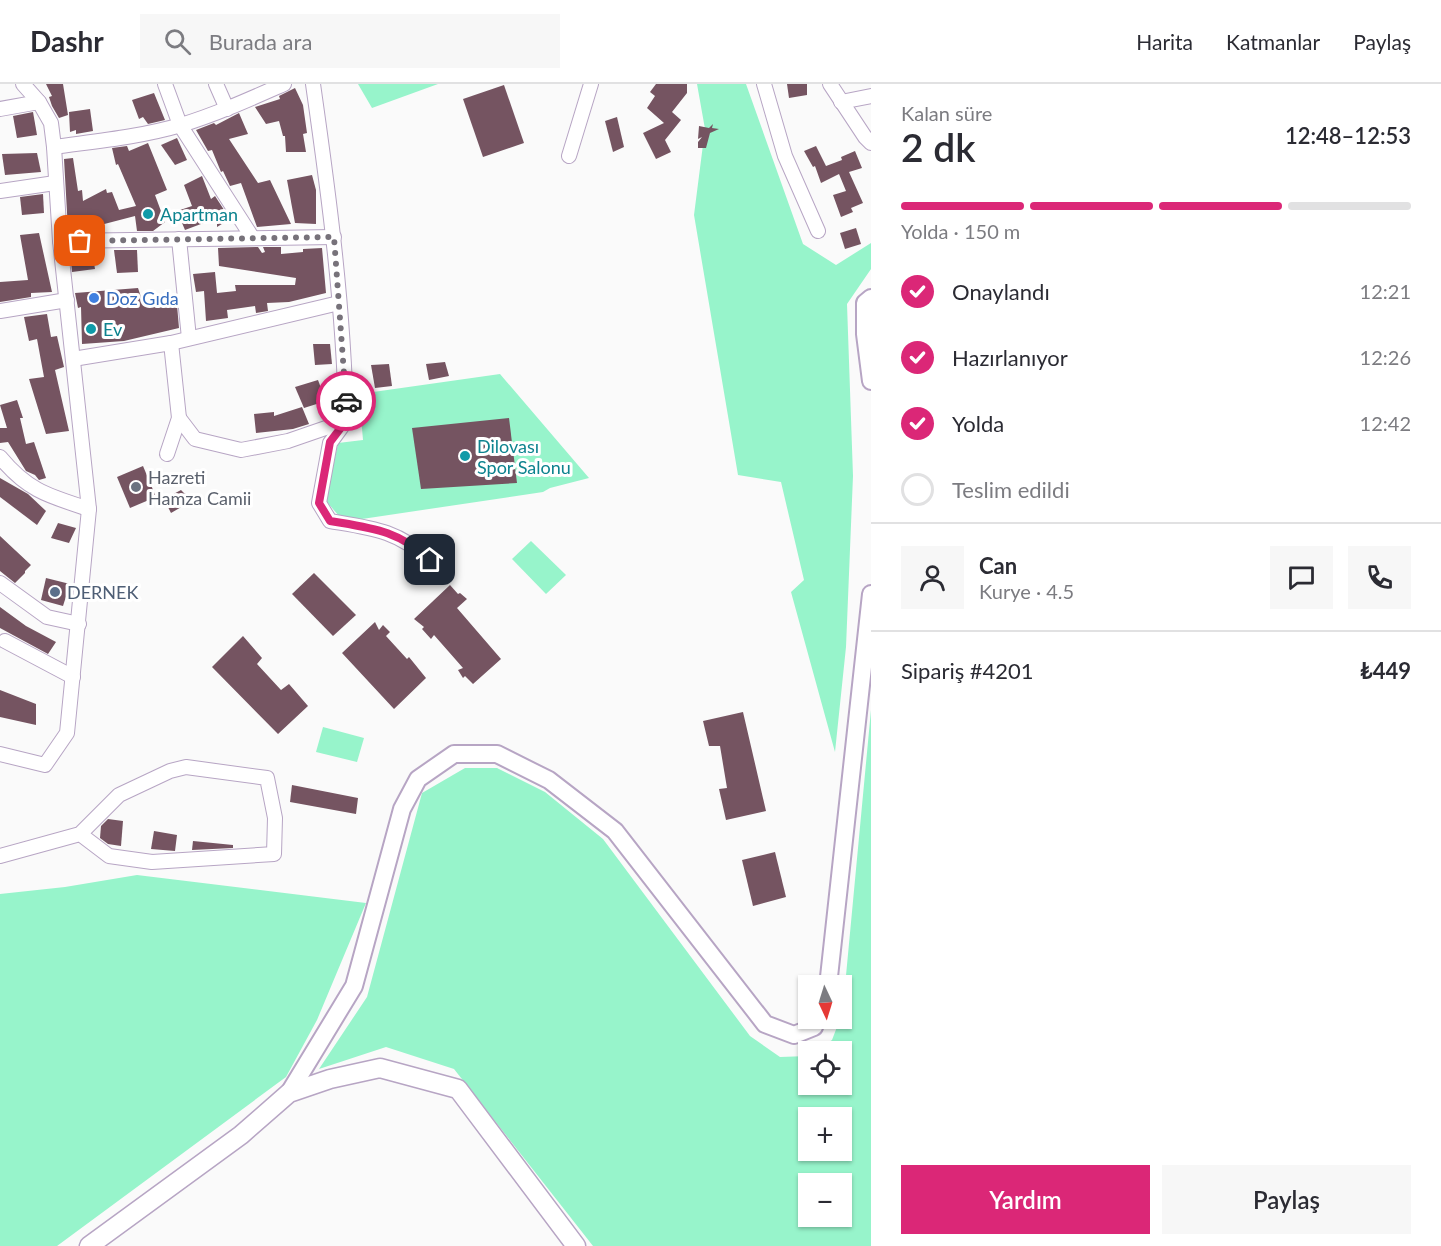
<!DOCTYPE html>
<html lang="tr">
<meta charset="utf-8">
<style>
body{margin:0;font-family:Lato,sans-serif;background:#f7f7f7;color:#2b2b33;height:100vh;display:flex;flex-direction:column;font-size:22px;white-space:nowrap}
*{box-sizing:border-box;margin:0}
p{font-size:20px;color:#7c7c81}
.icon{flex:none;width:33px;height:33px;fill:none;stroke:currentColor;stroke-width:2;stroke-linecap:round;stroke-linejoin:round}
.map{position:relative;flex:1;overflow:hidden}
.panel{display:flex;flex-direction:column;background:#fff;width:570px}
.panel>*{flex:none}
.needle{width:39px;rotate:176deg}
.buttons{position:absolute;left:798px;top:891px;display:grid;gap:12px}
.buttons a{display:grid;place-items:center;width:54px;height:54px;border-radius:0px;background:#fff;box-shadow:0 2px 4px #0004;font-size:30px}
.pin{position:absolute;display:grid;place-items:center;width:51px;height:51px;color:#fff;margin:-26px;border-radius:12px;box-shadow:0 3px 9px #0006}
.courier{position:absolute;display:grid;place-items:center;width:60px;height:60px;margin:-30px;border:4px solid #db2777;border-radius:50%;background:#fff;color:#222;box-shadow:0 2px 8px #0007}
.headline em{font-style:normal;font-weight:600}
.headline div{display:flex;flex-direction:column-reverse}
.headline{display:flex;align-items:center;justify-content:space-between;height:102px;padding:0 30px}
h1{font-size:39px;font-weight:600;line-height:45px}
.bar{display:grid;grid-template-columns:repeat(4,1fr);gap:9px 6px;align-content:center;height:72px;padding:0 30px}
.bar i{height:8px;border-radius:4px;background:#e1e1e2}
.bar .on{background:#db2777}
.bar p{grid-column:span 4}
.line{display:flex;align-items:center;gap:15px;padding:0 30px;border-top:2px solid #e1e1e2}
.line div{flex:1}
.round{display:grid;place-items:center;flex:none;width:63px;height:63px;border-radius:0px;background:#f7f7f7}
ol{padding:0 30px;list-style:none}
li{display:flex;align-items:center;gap:18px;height:66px}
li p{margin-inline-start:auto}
li .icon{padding:6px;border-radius:50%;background:#db2777;color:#fff;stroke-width:4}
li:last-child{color:#7c7c81}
li i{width:33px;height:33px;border:3px solid #e1e1e2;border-radius:50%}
.button{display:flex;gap:12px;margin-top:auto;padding:12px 30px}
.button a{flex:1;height:69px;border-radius:0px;background:#db2777;color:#fff;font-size:24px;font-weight:600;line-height:69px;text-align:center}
.button a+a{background:#f7f7f7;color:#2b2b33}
header{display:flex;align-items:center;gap:36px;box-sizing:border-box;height:84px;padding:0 30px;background:#fff;border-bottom:2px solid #e1e1e2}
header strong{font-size:28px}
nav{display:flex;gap:33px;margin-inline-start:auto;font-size:21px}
.search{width:420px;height:54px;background:#f7f7f7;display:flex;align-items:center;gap:15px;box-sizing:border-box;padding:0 21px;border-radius:0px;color:#7c7c81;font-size:22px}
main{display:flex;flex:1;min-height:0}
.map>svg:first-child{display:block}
.green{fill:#97f4cb;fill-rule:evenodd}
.building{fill:#755461}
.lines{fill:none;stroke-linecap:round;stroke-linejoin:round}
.minor-casing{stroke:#b7a5c4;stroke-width:16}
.tertiary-casing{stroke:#b7a5c4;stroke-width:20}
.secondary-casing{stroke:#b7a5c4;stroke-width:21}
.minor{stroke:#fff;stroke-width:14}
.tertiary{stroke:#fff;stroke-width:16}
.secondary{stroke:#fff;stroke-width:18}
.done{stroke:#77727a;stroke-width:6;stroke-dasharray:0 10.8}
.route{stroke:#db2777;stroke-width:8}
.culture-dot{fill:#0f9aa8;stroke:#fff;stroke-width:2}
.shop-dot{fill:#3f7fe0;stroke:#fff;stroke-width:2}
.worship-dot{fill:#6b7280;stroke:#fff;stroke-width:2}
.service-dot{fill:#5c6f8a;stroke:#fff;stroke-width:2}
.labels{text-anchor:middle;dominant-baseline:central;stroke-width:6;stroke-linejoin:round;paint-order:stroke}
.culture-label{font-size:18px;fill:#0d838f;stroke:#fff;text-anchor:start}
.shop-label{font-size:18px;fill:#366cbe;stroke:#fff;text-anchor:start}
.worship-label{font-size:18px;fill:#5b616d;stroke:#fff;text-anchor:start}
.service-label{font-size:18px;fill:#4e5e75;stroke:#fff;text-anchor:start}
</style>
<header>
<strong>Dashr</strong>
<div class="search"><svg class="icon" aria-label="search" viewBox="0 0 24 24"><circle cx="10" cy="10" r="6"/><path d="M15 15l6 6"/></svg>Burada ara</div>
<nav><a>Harita</a><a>Katmanlar</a><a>Paylaş</a></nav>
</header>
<main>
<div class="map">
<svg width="871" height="1162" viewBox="0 0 871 1162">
<rect width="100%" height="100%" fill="#fafafa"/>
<!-- green -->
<g class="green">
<path d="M358 0H438L372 24Z"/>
<path d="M697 0H746L803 160 836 181 871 159V185L847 220 853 392 846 563 835 668 791 508 804 496 781 398 738 391 694 131 705 45Z"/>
<path d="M500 290 589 394 550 404 543 408 362 435 339 432 326 417 338 359 363 356 359 310Z"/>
<path d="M531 457 566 491 546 510 512 475Z"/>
<path d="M871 626V1162H593L454 985 386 963 319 985 367 913 422 709 465 684H497L545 708 603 755 750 952 780 973 808 972V1000H842V968L815 967 832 956 840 935 842 934ZM808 1034H842V1066H808ZM808 1100H842V1132H808Z"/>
<path d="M323 643 364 654 357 678 316 668Z"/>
<path d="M137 791 366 819 317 936 286 993 57 1162H0V810L65 803Z"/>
</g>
<!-- building -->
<g class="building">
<path d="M46 0H63L68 31 59 34 52 22 49 13 52 12Z"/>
<path d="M656 0H687V9L672 28 681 36 665 56 671 68 656 75 643 49 664 39 647 24 655 12 650 8Z"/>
<path d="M787 0H807V11L789 14Z"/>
<path d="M504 1 524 59 483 73 463 15Z"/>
<path d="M295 4 303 21 307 49 303 50 306 68H286L285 52H283L279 37 266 40 255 23 280 15 279 12Z"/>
<path d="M154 9 165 36 148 40 143 33 139 35 132 16Z"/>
<path d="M90 25 93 47 76 50V46L70 48 69 28Z"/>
<path d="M33 28 37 51 17 54 13 32Z"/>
<path d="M239 29 248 50 229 55 258 99 270 96 291 140 257 143 241 99 230 102 223 87 221 88 212 66 208 67 196 46 214 39 216 41Z"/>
<path d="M617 33 624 63 613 68 605 37Z"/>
<path d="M713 40 712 44 719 45 710 49 706 64H698V58L702 53 698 55 699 42 709 44Z"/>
<path d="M177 54 187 76 175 81 161 61Z"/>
<path d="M148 59 167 106 155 111 165 138 153 147H137L135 132 89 144 68 146 64 75 73 74 78 107 82 106 83 117 106 105 107 109 112 108 119 126 136 122 118 80 116 81 112 64 127 62 129 67Z"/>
<path d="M816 62 826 82 842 76 841 73 855 67 862 84 849 88 863 119 851 124 853 128 841 133 833 111 846 107 839 90 821 99 815 82 813 83 804 67Z"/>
<path d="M37 69 41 88 5 91 2 70Z"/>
<path d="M312 91 316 106V140L295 139 287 96Z"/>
<path d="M202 92 211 115 215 112 230 135 217 143V134L185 146 177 127 192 122 184 101Z"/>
<path d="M43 110 44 129 22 131 20 113Z"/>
<path d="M856 144 861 160 845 165 840 149Z"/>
<path d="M39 149 52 208 31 209V213L0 218V198L28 196 20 151Z"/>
<path d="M258 163 262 169 265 168 263 163H281V170L303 168V165L322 164 326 209 289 218 267 219 268 227 256 229 255 222 227 226 228 234 206 237 204 207 196 208 193 190 215 188 217 209 236 207 235 201H295L296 194 219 182 218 164Z"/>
<path d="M92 166 95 185 72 188 70 168Z"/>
<path d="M114 166H137L138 188 117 189Z"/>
<path d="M138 204 144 222 177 221 179 244 124 257 82 260 81 223 78 224 75 209Z"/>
<path d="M47 230 51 253 57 252 64 283 55 286 69 347 46 350 29 295 44 293 37 255 29 257 24 233Z"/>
<path d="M313 260H330L332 280 315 281Z"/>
<path d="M445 278 449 292 429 296 426 280Z"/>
<path d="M389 280 392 302 375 304 371 281Z"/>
<path d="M318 296 326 317 304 324 295 303Z"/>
<path d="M17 316 23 334H20L26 360 34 358 46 394 39 396 35 391 26 387 8 358 0 359V344H7L0 321Z"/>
<path d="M302 323 309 340 293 345 256 349 254 330 274 328V332Z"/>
<path d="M509 334 517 399 421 405 412 344Z"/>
<path d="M143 382 156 413 130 424 117 393Z"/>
<path d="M0 394 28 410 46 427 37 441 0 413Z"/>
<path d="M181 406 184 409H186L190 418 171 429 164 415Z"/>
<path d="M58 439 76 444 69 459 51 454Z"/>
<path d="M0 452 31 481 25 487V489L15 499 0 487Z"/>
<path d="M314 489 356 531 333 552 292 510Z"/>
<path d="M46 494 70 500 63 522 41 516Z"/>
<path d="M450 501 458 510 460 509 467 515 457 524 501 575 473 600 465 592 463 594 458 586 463 584 434 551 431 555 422 545 424 543 414 535Z"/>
<path d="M0 523 26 542 56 558 48 570 0 544Z"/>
<path d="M375 538 379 546 383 541 390 548 386 552 407 575 409 573 426 594 394 625 342 569Z"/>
<path d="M243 552 262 574 257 580 281 606 289 600 308 622 278 650 212 583Z"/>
<path d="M0 606 36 620V641L0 633Z"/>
<path d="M743 628 766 727 726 736 719 705 727 704 720 662H709L703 637Z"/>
<path d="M292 701 358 714 356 730 290 718Z"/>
<path d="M108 735 123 737 121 762 108 760 100 754 101 742Z"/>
<path d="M154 747 177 751 175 767 151 765Z"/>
<path d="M193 757 233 761V764L192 766Z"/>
<path d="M775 768 786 813 753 822 742 776Z"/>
</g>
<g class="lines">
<!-- minor casing -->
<g class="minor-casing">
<g id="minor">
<path d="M165 0 180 41 252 153"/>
<path d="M216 0 227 25"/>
<path d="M764 0 785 72 818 147"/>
<path d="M830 0 865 53 871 59"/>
<path d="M841 18 871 12"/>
<path d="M0 25 39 18"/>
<path d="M54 63C97 57 140 53 181 41 217 30 250 15 284 0"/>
<path d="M569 72 591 0"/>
<path d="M0 107 55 99"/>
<path d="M179 155 189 254"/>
<path d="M60 157 334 153"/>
<path d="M0 227 67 216"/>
<path d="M73 275 171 259 339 219"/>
<path d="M179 334 195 355 241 366 288 357 346 337C344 224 329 112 313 0"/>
<path d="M346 337 330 359 319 419 330 437C372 444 397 446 430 476"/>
<path d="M167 370 179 334 171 259"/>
<path d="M0 373C28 407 49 412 89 425"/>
<path d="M0 499 47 533 79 540"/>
<path d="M5 557 73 593"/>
<path d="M0 670 45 681 67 649 89 425 60 157 54 63 51 39 39 18 23 0"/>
<path d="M0 772 80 750 119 711 170 687 186 683 267 694 275 734 274 770 152 778 109 772 80 750"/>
</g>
</g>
<!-- tertiary casing -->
<g class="tertiary-casing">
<g id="tertiary">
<path d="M871 214 865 219V250L871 297"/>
<path d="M828 902 871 510"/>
<path d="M289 1009 354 902 402 725 418 695 454 670H497L549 696 615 747 765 940 794 951 814 943 817 934"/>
</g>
</g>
<!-- secondary casing -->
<g class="secondary-casing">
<path id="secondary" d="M89 1162 241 1051 289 1009 330 995 380 984 458 1005 576 1162"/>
</g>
<!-- minor -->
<use href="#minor" class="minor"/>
<!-- tertiary -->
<use href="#tertiary" class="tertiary"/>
<!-- secondary -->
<use href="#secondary" class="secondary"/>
</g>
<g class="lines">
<!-- done -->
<path class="done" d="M80 157 334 153 346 317"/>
<!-- route -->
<path class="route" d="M346 317V337L330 358 319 419 330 437C371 444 398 446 430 476"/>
</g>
<!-- markers -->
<g class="culture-dot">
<circle cx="148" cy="130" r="6"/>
<circle cx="91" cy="245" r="6"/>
<circle cx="465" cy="372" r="6"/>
</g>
<circle class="shop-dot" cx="94" cy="214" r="6"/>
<circle class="worship-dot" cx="136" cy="403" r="6"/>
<circle class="service-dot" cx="55" cy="508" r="6"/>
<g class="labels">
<!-- culture labels -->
<g class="culture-label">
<text x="160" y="130">Apartman</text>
<text x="103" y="245">Ev</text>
<text x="477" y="362">Dilovası<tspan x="477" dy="21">Spor Salonu</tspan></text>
</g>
<!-- shop labels -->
<g class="shop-label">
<text x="106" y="214">Doz Gıda</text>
</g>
<!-- worship labels -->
<g class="worship-label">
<text x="148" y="393">Hazreti<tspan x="148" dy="21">Hamza Camii</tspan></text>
</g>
<!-- service labels -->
<g class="service-label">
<text x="67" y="508">DERNEK</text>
</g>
</g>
</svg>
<div class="buttons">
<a><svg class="needle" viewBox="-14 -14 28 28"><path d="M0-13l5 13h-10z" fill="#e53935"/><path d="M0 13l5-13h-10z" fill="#7c7c81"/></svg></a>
<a><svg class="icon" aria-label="locate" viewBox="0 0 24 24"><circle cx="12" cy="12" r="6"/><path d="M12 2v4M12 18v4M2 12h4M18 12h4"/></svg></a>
<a>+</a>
<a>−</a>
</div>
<div class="pin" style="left:80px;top:157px;background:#ea580c"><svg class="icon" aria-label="bag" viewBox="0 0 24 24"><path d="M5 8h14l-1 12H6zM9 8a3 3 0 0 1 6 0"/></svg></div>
<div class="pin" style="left:430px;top:476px;background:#1f2937"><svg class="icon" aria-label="home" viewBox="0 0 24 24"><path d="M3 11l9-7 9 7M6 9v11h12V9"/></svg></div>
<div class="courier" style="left:346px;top:317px"><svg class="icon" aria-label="car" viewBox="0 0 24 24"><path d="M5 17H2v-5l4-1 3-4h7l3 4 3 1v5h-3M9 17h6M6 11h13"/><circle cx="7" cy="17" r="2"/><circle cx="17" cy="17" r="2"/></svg></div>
</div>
<section class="panel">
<div class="headline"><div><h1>2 dk</h1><p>Kalan süre</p></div><em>12:48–12:53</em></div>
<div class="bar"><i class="on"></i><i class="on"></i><i class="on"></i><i></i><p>Yolda · 150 m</p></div>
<ol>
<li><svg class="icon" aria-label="check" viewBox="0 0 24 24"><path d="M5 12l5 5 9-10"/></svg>Onaylandı<p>12:21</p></li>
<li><svg class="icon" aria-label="check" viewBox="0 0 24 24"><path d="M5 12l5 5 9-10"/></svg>Hazırlanıyor<p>12:26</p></li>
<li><svg class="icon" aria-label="check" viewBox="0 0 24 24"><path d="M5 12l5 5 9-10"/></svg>Yolda<p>12:42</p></li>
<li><i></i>Teslim edildi</li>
</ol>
<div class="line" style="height:108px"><a class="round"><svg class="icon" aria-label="person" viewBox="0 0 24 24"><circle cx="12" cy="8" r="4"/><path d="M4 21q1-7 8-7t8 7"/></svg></a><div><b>Can</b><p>Kurye · 4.5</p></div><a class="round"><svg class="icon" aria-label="chat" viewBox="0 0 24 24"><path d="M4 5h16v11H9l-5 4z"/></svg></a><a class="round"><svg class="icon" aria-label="phone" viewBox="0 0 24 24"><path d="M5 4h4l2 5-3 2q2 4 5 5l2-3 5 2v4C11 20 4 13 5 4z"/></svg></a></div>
<div class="line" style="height:78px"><div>Sipariş #4201</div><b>₺449</b></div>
<div class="button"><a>Yardım</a><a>Paylaş</a></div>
</section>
</main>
